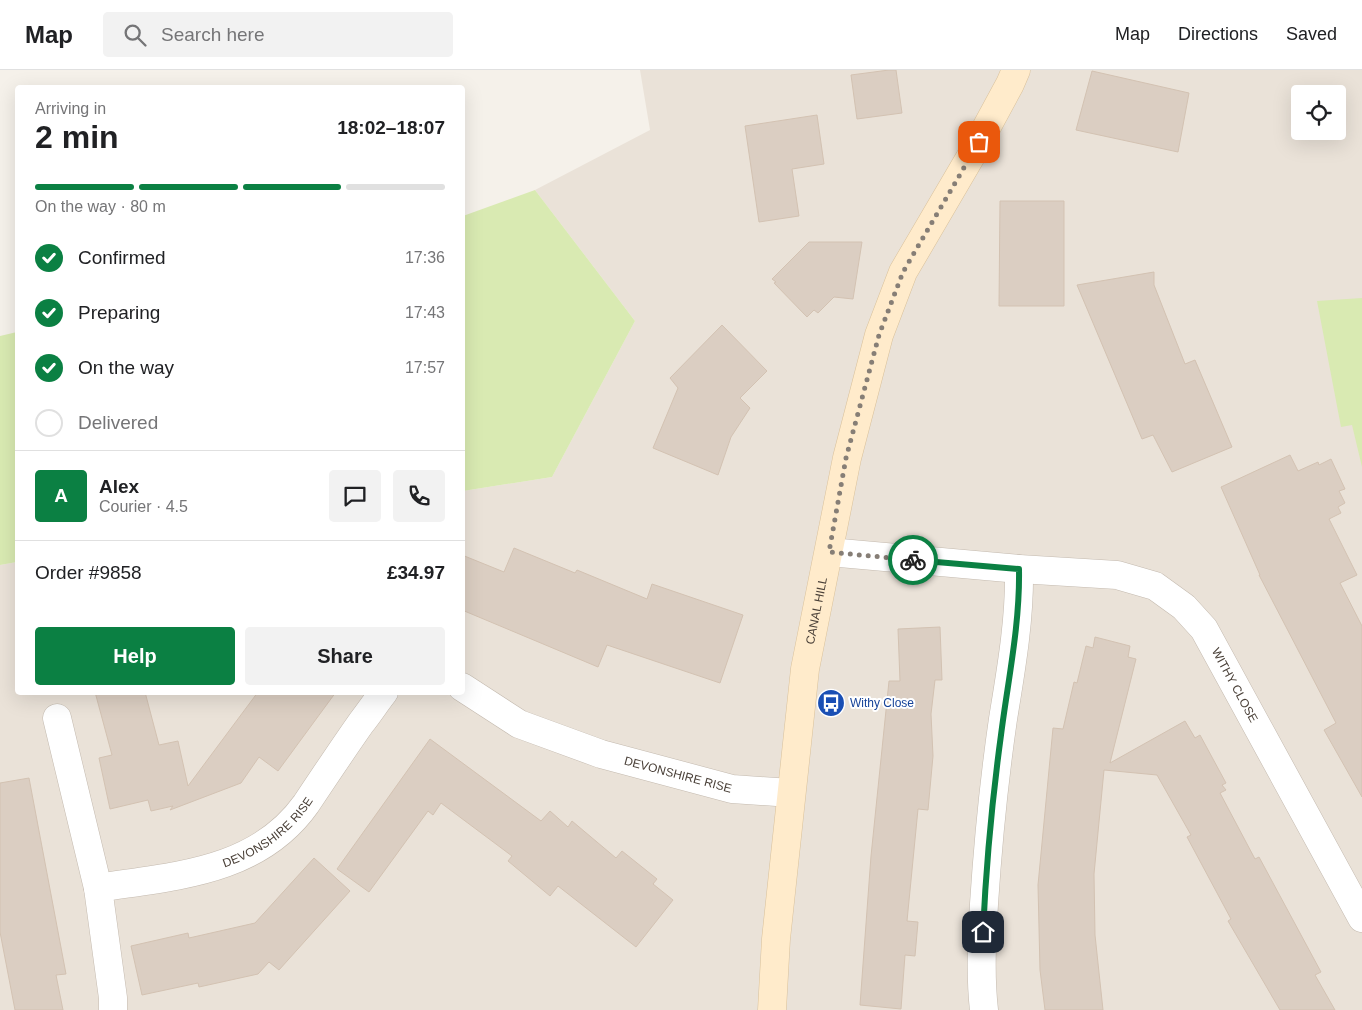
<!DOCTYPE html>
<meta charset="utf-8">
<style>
body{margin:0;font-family:Arial,sans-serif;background:#f2f2f2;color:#202124;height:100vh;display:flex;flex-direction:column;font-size:19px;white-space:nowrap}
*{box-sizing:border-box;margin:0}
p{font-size:16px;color:#757577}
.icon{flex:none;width:28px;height:28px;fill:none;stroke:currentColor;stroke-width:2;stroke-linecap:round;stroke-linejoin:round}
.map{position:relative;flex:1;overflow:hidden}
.drawer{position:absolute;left:15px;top:15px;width:450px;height:610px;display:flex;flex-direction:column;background:#fff;border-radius:5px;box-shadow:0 5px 20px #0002}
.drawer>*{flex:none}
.controls{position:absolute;left:1291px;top:15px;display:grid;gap:10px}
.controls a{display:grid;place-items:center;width:55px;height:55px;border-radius:5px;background:#fff;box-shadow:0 5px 20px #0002;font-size:25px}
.pin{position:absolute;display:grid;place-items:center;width:42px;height:42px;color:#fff;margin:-21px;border-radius:10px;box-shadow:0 2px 8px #0006}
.courier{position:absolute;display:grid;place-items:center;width:50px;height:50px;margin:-25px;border:4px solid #0b8043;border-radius:50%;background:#fff;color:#222;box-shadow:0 1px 6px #0007}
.overview em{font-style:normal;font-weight:700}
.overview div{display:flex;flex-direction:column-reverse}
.overview{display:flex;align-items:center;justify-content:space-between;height:85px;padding:0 20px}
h1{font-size:32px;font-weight:700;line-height:38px}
.bar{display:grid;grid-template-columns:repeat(4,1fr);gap:8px 5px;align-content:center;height:60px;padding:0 20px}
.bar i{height:6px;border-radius:4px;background:#e0e0e0}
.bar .selected{background:#0b8043}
.bar p{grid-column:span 4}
.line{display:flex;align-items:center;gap:12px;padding:0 20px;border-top:1px solid #e0e0e0}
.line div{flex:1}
.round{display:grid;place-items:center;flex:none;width:52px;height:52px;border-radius:5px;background:#f2f2f2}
ol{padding:0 20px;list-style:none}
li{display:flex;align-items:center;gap:15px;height:55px}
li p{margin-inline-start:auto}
li .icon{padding:5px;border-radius:50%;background:#0b8043;color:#fff;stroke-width:4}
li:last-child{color:#757577}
li i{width:28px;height:28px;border:2px solid #e0e0e0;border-radius:50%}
.primary-button{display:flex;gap:10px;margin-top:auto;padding:10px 20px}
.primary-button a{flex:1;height:58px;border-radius:5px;background:#0b8043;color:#fff;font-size:20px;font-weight:700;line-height:58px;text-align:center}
.primary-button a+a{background:#f2f2f2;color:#202124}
header{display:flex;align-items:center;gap:30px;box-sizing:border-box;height:70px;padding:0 25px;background:#fff;border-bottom:1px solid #e0e0e0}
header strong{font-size:24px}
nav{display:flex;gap:28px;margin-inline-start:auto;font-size:18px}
.search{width:350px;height:45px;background:#f2f2f2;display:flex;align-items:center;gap:12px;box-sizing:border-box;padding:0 18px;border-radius:5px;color:#757577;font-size:19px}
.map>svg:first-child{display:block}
.residential{fill:#eae2d8;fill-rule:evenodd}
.green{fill:#d9eab2}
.building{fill:#dbcec2;stroke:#d3c2b2}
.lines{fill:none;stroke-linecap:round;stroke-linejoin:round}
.street-casing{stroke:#c4baaf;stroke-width:29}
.secondary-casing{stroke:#d9c19b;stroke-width:29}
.street{stroke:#fff;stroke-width:28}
.secondary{stroke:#ffebcb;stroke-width:28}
.done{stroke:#867e76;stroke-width:5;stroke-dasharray:0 9}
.route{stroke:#0b8043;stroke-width:6}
.labels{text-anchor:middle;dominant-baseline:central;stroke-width:4;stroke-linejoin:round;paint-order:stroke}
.street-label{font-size:12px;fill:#4a4038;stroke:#fff}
.transit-label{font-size:12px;fill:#164399;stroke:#fff;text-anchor:start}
</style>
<header>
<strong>Map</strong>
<div class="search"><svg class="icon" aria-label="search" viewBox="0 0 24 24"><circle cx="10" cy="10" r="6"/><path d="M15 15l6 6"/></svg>Search here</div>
<nav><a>Map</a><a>Directions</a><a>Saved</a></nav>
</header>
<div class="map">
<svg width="1362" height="940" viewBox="0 0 1362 940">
<rect width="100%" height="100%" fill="#f5f1ea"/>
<!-- residential -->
<path class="residential" d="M640 0H1362V940H0V495L17 492 18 622H462L463 421 552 407 635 251 535 120 650 60ZM1300 24H1338V61H1300Z"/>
<!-- green -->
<g class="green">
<path d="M535 120 635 251 552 407 463 421V146Z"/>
<path d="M1362 228V397L1352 355 1341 357 1317 231Z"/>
<path d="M17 262V492L0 495V266Z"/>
</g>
<!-- building -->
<g class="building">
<path d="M889 0H896L902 43 857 49 851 5Z"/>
<path d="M1092 1 1189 23 1178 82 1076 60Z"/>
<path d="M817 45 824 94 792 99 799 146 759 152 745 56Z"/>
<path d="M1000 131H1064V236H999Z"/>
<path d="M809 172H862L853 229 834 227 818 243 814 240 807 247 774 213 776 212 772 209Z"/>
<path d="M1154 202V215L1185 294 1195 290 1232 377 1172 402 1153 365 1142 369 1077 215Z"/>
<path d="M722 255 767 301 740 328 750 338 731 367 718 405 653 378 678 318 670 308Z"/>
<path d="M1290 385 1298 401 1318 392 1319 395 1331 389 1345 419 1339 421 1345 433 1338 437 1341 443 1329 449 1357 505 1340 513 1362 556V727L1324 660 1336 653 1259 505H1260L1221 417Z"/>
<path d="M514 478 575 503 577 500 647 529 652 514 743 545 720 613 607 575 598 597 462 540V485L504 502Z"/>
<path d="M940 557 942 610H935L931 644 933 686 928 740 918 739 907 851 918 852 915 886 905 885 901 939 860 935 871 786 889 611H900L898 559Z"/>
<path d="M1095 567 1130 576 1128 587 1136 589 1110 693 1185 651 1195 668 1200 665 1226 713 1222 715 1226 720 1220 723 1255 789 1259 787 1321 902 1315 905 1335 940H1280L1228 851 1231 849 1187 767 1191 765 1157 705 1104 700 1094 804 1095 865 1103 940H1045L1040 900 1038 815 1053 658 1063 659 1074 612 1077 613 1086 576 1093 578Z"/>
<path d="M95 622H145L159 675 178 671 188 716 258 622H336L278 701 259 687 241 713 170 740 173 736 151 741 148 730 110 739 99 688 112 685Z"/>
<path d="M430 669 541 751 550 741 568 757 572 751 616 788 622 781 657 809 653 814 673 830 636 877 558 816 550 826 508 791 512 786 441 733 433 745 428 741 369 822 337 799Z"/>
<path d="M29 708 66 904 56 905 63 940H15L0 862V713Z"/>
<path d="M314 788 350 821 279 900 269 892 258 904 199 917 198 913 142 925 131 876 188 863 189 868 255 853Z"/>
</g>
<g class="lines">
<!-- street casing -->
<g class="street-casing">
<g id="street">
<path id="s1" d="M829 482 1019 499 1117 505 1155 516 1184 537 1204 559 1362 848"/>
<path id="s2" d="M462 617 519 654 601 684 732 719 791 723"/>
<path d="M57 648 98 818"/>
<path id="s3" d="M113 940V928L98 818C173 806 257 803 306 734 324 707 342 680 361 653 369 643 376 632 384 622"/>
<path d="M984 940C980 905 982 869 984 834 988 772 994 711 1003 649 1011 600 1020 549 1019 499"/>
</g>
</g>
<!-- secondary casing -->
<g class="secondary-casing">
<g id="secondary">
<path id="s4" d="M772 940 776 869 805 599 847 388 879 265 903 202 971 86 1010 14 1016 0"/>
</g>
</g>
<!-- street -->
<use href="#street" class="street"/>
<!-- secondary -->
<use href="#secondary" class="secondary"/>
</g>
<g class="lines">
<!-- done -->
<path class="done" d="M913 490 829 482 846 388 879 265 903 202 979 72"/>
<!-- route -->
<path class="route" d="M913 490 1019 499C1020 555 1008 610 1001 665 992 731 986 796 983 862"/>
</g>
<!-- icons -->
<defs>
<g id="bus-disc" transform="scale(1.4375)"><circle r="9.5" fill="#1a4fb4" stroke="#fff"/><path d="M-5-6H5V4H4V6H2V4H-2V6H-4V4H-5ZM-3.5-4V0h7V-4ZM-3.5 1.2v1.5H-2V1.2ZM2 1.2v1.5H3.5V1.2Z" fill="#fff"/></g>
</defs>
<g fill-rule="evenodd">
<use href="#bus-disc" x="831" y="633"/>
</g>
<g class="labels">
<!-- street labels -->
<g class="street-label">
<text stroke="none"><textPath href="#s4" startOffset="402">CANAL HILL</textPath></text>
<text stroke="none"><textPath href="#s1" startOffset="458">WITHY CLOSE</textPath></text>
<text stroke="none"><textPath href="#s2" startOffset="235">DEVONSHIRE RISE</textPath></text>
<text stroke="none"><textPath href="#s3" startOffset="306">DEVONSHIRE RISE</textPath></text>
</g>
<!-- transit labels -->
<g class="transit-label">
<text x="850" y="633">Withy Close</text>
</g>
</g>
</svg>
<div class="controls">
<a><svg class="icon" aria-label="locate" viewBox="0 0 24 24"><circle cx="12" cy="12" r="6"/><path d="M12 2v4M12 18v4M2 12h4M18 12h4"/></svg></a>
</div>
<div class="pin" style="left:979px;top:72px;background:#ea580c"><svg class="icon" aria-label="bag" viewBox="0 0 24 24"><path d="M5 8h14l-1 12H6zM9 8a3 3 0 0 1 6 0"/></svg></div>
<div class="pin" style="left:983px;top:862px;background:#1f2937"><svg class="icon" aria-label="home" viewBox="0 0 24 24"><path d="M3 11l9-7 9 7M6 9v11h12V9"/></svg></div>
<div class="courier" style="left:913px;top:490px"><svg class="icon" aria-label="bike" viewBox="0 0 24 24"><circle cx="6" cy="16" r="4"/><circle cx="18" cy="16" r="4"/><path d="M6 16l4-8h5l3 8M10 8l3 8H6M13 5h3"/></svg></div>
<section class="drawer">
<div class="overview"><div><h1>2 min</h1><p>Arriving in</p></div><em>18:02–18:07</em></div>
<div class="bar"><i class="selected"></i><i class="selected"></i><i class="selected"></i><i></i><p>On the way · 80 m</p></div>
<ol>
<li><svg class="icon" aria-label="check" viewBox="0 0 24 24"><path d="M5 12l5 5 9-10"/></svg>Confirmed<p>17:36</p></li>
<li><svg class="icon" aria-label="check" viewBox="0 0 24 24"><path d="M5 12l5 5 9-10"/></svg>Preparing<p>17:43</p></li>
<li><svg class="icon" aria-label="check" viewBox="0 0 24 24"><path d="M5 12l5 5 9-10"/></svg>On the way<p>17:57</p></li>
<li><i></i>Delivered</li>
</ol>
<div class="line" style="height:90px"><b class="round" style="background:#0b8043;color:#fff">A</b><div><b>Alex</b><p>Courier · 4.5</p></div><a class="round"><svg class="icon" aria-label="chat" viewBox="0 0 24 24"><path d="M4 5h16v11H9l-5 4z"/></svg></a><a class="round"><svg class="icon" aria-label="phone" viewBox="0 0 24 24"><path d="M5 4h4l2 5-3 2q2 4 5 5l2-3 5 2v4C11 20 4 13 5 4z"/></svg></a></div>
<div class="line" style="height:65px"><div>Order #9858</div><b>£34.97</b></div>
<div class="primary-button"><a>Help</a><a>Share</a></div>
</section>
</div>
